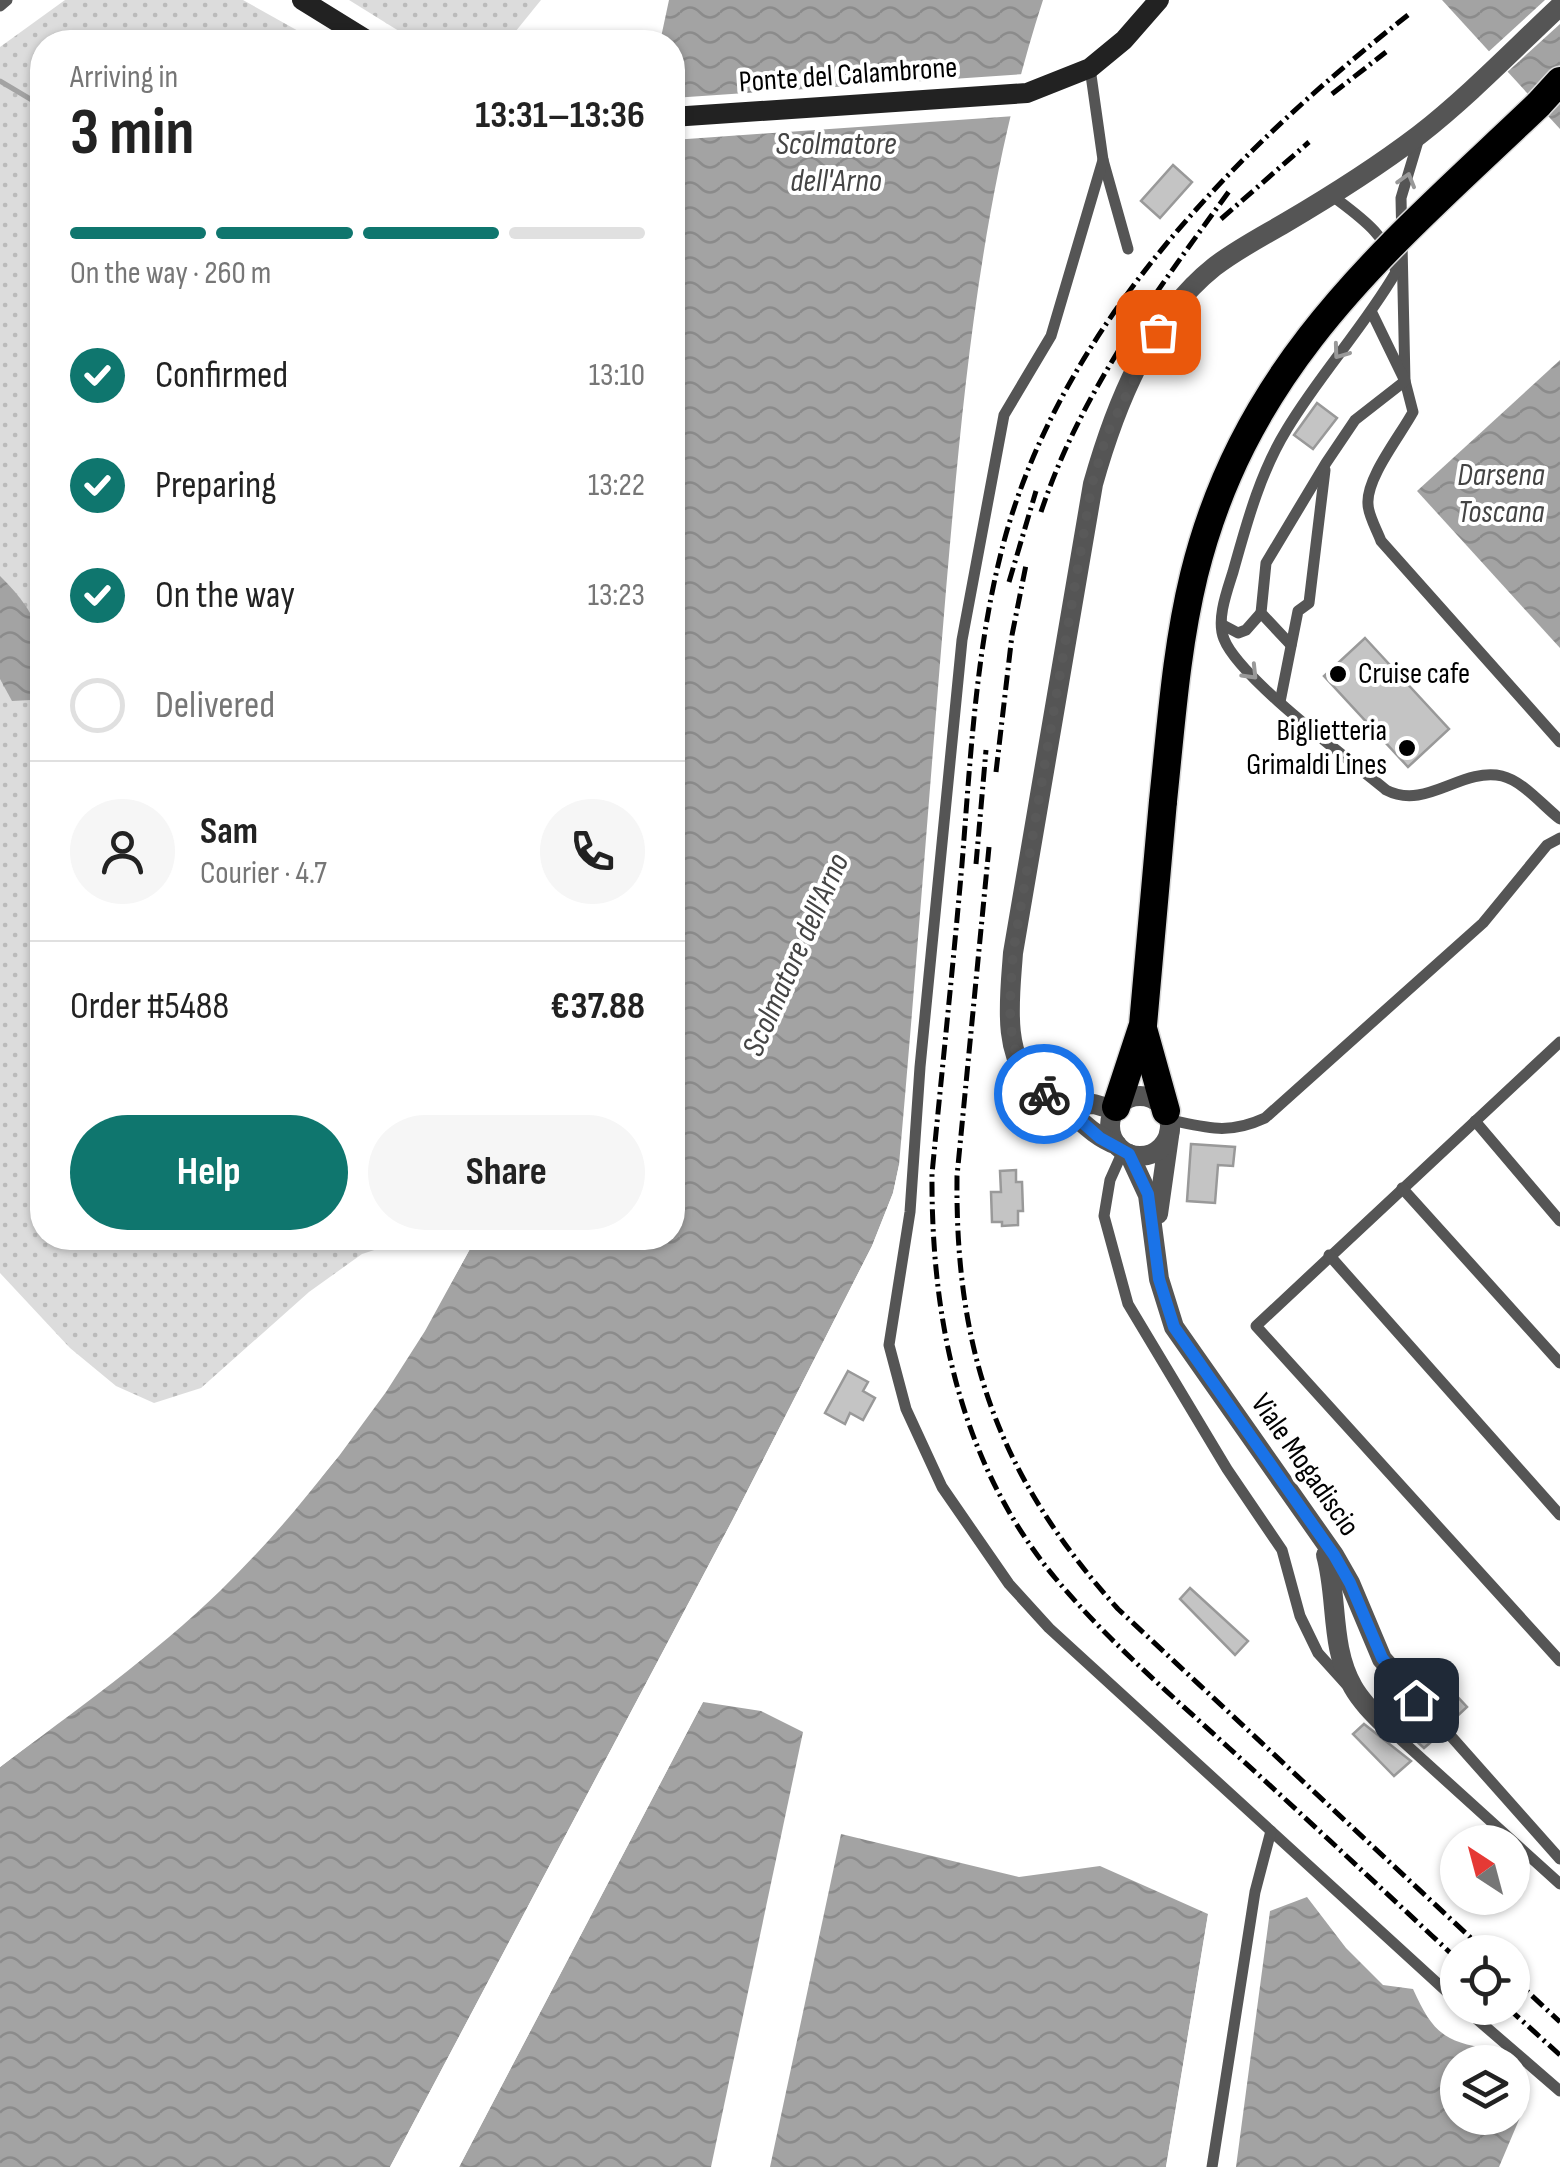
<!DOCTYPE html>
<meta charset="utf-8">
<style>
body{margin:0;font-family:"Sofia Sans Condensed",sans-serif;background:#f6f6f6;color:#222;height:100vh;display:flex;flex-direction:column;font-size:38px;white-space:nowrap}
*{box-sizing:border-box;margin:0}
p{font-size:32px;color:#767676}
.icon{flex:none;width:55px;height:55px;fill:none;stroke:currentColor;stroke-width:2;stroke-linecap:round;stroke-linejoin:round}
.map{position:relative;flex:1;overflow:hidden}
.drawer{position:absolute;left:30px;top:30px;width:655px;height:1220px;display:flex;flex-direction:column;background:#fff;border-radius:40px;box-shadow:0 2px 8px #0004}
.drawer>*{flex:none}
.needle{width:65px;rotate:324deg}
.controls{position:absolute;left:1440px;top:1825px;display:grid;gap:20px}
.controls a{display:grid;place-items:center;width:90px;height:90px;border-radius:50%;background:#fff;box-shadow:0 2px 8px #0004;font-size:50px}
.pin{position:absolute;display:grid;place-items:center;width:85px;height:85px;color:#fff;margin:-42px;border-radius:20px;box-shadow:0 5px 15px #0006}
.courier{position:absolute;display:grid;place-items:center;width:100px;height:100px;margin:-50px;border:8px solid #1a73e8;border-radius:50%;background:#fff;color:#222;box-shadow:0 2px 12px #0007}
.summary em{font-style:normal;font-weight:700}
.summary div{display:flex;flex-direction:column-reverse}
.summary{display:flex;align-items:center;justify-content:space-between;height:170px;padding:0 40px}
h1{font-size:65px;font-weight:700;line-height:75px}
.bar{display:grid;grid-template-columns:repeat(4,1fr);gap:15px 10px;align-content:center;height:120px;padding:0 40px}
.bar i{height:12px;border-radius:8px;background:#e0e0e0}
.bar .current{background:#0f766e}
.bar p{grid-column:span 4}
.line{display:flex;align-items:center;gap:25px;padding:0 40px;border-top:2px solid #e0e0e0}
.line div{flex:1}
.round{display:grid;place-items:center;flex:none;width:105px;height:105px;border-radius:52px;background:#f6f6f6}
ol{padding:0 40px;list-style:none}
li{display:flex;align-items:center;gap:30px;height:110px}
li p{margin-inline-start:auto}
li .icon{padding:10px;border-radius:50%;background:#0f766e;color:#fff;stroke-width:4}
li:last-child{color:#767676}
li i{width:55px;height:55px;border:5px solid #e0e0e0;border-radius:50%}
.button{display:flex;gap:20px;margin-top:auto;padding:20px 40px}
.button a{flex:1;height:115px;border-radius:60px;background:#0f766e;color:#fff;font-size:40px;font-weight:700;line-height:115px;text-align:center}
.button a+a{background:#f6f6f6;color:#222}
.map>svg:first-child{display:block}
.grass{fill:url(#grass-dots)}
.water{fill:url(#water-waves)}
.pier{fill:#fff}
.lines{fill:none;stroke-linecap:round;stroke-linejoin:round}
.stream{stroke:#a3a3a3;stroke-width:5}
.building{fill:#c4c4c4;stroke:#999;stroke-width:2.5}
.trunk-casing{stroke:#dbdbdb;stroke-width:31}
.service{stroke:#555;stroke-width:11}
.minor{stroke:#555;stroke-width:20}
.tertiary{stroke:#555;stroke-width:20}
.secondary{stroke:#222;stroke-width:20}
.trunk{stroke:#000;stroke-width:28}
.rail{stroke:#000;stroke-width:5;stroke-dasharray:15 5 2.5 5;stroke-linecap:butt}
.trunk-bridge-casing{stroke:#dbdbdb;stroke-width:31;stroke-linecap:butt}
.trunk-bridge{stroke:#000;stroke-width:28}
.oneway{stroke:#999}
.done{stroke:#595959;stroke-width:10;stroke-dasharray:0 18}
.route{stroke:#1a73e8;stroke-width:12}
.poi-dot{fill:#000;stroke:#fff;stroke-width:4}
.labels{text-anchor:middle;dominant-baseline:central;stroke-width:8;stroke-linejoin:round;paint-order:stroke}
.street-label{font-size:30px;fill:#000;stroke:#fff}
.poi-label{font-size:30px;fill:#000;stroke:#fff;text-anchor:start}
.water-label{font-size:32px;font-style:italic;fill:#444;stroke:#fff}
</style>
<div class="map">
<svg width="1560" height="2167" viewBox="0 0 1560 2167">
<defs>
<pattern id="grass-dots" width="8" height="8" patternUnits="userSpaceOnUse" patternTransform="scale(2.5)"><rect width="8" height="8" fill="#dcdcdc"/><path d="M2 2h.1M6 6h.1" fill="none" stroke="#bbb" stroke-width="1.8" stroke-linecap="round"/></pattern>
<pattern id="water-waves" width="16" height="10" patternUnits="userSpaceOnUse" patternTransform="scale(2.5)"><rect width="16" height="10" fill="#a3a3a3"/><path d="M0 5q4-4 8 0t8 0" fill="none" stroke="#8b8b8b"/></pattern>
</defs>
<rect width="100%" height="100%" fill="#fff"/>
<!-- grass -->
<g class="grass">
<path d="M65 0H243L318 42H42V1238H402V1241L362 1254 309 1292 201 1388 154 1403 116 1386 70 1348 0 1273V47Z"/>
<path d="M349 0H541L507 42 415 41Z"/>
</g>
<!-- water -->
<g class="water">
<path d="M669 0H1043C981 190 963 392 946 590 930 782 916 974 899 1165L893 1193 872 1246 732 1521 390 2167H0V1767C75 1711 154 1655 221 1590 328 1485 405 1368 476 1238H672V42H660Z"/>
<path d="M1442 0H1551L1560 9V129Z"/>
<path d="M1560 360V648L1417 491Z"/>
<path d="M0 576C43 619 43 638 42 695L31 700 12 701 0 679Z"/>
<path d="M703 1702 761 1711 803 1732 711 2167H459Z"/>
<path d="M841 1834 1019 1877 1100 1866 1208 1914 1166 2167H770Z"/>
<path d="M1307 1897 1346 1948 1383 1985 1413 1989C1432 2031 1443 2042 1490 2049L1499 2062H1458V2118H1512L1513 2081 1527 2101 1499 2167H1236L1270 1911Z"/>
</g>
<!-- pier -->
<g class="pier">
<path d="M1545 0H1556L1560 5V24L1504 75 1485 55Z"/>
<path d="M1024 74 1015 116 673 140V98Z"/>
<path d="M899 1165 903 1167 898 1194 876 1248 737 1523 396 2167H390L732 1521 872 1246 893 1193Z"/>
<path d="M470 1238H476L425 1331 386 1392 339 1456 271 1537 217 1593 143 1658 0 1767V1761L139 1654 214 1590 267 1533 335 1453 382 1389 420 1329Z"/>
<path d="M705 1698 459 2167H454L680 1735 699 1700Z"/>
<path d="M1209 1909 1213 1915 1171 2167H1166Z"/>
</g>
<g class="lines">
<!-- stream -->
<path class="stream" d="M0 81 42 106"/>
</g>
<!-- building -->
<g class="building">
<path d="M1173 165 1192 182 1160 218 1141 201Z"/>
<path d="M1317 403 1337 418 1313 449 1294 435Z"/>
<path d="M1365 638 1449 729 1408 767 1324 676Z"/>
<path d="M1191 1144 1235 1147 1233 1166 1218 1165 1215 1203 1187 1201Z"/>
<path d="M1016 1170V1182H1022L1023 1211H1018V1225L1002 1226V1222H992L991 1192H1001L1000 1171Z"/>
<path d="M848 1371 868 1382 863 1391 875 1398 863 1420 850 1413 845 1424 825 1413Z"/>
<path d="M1190 1588 1248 1641 1235 1655 1180 1599Z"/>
<path d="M1428 1665 1467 1707 1451 1722 1443 1707 1416 1676Z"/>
<path d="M1396 1695 1423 1725 1438 1736 1424 1748 1402 1728 1399 1720 1384 1705Z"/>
<path d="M1364 1724 1411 1761 1394 1776 1353 1734Z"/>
</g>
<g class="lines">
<!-- trunk casing -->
<g class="trunk-casing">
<g id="trunk">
<path d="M1538 105 1560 81"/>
<path d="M1144 1032 1166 1111"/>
<path d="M1116 1107 1143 1025 1163 801"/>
</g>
</g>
<!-- service -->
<g class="service">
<path d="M0 6 7 0"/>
<path d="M1090 68 1103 160 1128 249"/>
<path d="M1419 138 1401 198 1405 381 1413 412C1400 436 1366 478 1368 504 1368 515 1377 530 1381 541L1560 742"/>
<path d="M1103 160 1051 336 1004 415 962 640 920 1067 910 1212 889 1345 906 1409 942 1487 1009 1584 1049 1628 1458 2002"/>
<path d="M1331 195C1360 217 1388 235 1396 272 1364 327 1320 374 1287 429 1260 473 1247 522 1233 572 1227 591 1216 620 1224 639 1239 678 1350 760 1386 790 1426 811 1461 767 1502 776 1523 781 1543 806 1560 819"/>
<path d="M1223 625 1238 633 1246 630 1261 613"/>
<path d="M1291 645 1261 613 1266 563 1326 463 1355 420 1405 381 1372 313"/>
<path d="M1280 702 1298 611 1309 603 1325 470"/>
<path d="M1560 1042 1256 1326 1560 1661"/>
<path d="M1170 1120C1208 1128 1228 1135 1265 1118L1483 923 1547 845 1560 838"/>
<path d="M1475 1121 1560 1221"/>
<path d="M1123 1151 1110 1180 1104 1216 1128 1304 1227 1469 1282 1550 1300 1616 1318 1653 1346 1684"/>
<path d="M1402 1188 1560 1363"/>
<path d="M1329 1255 1560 1515"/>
<path d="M1433 1716 1560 1859"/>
<path d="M1389 1729 1560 1884"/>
<path d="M1464 2008 1560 2091"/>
<path d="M1212 2167 1255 1892 1271 1831"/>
</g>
<!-- minor -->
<g class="minor">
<path d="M1129 1154 1148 1195 1159 1279 1174 1327 1334 1555 1350 1583 1382 1659 1433 1716"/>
<path d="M1158 1214 1170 1129"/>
<path d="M1326 1555C1338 1597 1330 1648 1353 1687 1362 1703 1376 1716 1389 1729"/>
</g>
<!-- tertiary -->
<g class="tertiary">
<circle cx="1140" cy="1126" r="30"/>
<path d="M1064 1106 1094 1104 1114 1110"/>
<path d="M1117 1145C1096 1137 1083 1123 1067 1109 1057 1100 1045 1096 1035 1087 1001 1054 1010 997 1013 953L1093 484C1115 406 1149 319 1214 267 1236 250 1261 237 1285 223 1331 196 1377 167 1419 135 1469 96 1514 49 1560 6"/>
</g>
<!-- secondary -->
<g class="secondary">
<path d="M302 0 370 42"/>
<path d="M672 117 1027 93 1090 68 1124 40 1159 0"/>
</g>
<!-- trunk -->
<use href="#trunk" class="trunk"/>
<!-- rail -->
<g class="rail">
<path d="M1408 15C1238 148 1067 320 1006 534 976 642 971 753 962 864 953 967 942 1070 932 1174 931 1319 960 1464 1056 1579 1108 1641 1170 1694 1229 1748 1306 1818 1382 1889 1458 1960"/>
<path d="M1332 94 1386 52"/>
<path d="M1221 219 1309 142"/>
<path d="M1041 512C1081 391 1156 292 1230 190"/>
<path d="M1009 582 1036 491"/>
<path d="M996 772 1012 635 1026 565"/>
<path d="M989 847 957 1176C955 1353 999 1477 1118 1609L1486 1952"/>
<path d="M976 864 986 750"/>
<path d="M1512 1977 1560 2022"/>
<path d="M1508 2008 1560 2055"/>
</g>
<!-- trunk-bridge casing -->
<g class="trunk-bridge-casing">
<path id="trunk-bridge" d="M1163 801C1171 726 1176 649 1194 575 1247 361 1387 249 1538 105"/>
</g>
<!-- trunk-bridge -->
<use href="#trunk-bridge" class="trunk-bridge"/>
</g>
<!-- one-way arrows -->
<defs><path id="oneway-chevron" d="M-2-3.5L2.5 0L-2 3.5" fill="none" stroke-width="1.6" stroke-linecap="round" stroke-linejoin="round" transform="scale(2.5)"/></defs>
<g class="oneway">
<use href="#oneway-chevron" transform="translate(1407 180) rotate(-74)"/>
<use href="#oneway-chevron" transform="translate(1340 352) rotate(126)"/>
<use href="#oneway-chevron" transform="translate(1251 673) rotate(46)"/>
</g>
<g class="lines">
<!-- done -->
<path class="done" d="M1044 1094C1001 1057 1010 1005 1013 953L1092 484 1107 434 1158 332"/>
<!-- route -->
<path class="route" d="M1044 1094 1064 1106 1100 1138 1129 1154 1148 1194 1159 1279 1174 1327 1334 1555 1350 1583 1382 1658 1416 1700"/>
</g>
<!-- markers -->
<g class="poi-dot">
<circle cx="1338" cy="674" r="10"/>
<circle cx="1407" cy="748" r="10"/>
</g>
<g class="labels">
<!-- street labels -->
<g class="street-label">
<text transform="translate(848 75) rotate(-4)">Ponte del Calambrone</text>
<text transform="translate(1305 1465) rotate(55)">Viale Mogadiscio</text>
</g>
<!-- poi labels -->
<g class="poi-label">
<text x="1358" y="674">Cruise cafe</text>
<text x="1387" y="731" text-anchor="end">Biglietteria<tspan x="1387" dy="34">Grimaldi Lines</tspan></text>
</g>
<!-- water labels -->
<g class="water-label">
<text x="836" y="144">Scolmatore<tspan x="836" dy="37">dell'Arno</tspan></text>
<text x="1501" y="475">Darsena<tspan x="1501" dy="37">Toscana</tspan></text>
<text transform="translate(796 955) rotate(-66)">Scolmatore dell'Arno</text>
</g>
</g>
</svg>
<div class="controls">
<a><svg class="needle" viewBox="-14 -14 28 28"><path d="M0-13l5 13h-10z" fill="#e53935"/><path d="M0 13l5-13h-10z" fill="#767676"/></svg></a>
<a><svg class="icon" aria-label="locate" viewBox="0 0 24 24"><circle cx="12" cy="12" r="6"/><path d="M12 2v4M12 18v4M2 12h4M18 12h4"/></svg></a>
<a><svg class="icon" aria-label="layers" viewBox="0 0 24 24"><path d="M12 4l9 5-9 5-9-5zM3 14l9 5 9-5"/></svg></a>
</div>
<div class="pin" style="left:1158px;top:332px;background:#ea580c"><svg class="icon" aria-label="bag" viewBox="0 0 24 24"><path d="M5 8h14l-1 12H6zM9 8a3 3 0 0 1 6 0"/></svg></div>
<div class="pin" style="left:1416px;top:1700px;background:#1f2937"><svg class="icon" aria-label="home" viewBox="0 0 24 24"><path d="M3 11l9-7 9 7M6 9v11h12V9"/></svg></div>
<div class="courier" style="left:1044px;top:1094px"><svg class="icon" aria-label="bike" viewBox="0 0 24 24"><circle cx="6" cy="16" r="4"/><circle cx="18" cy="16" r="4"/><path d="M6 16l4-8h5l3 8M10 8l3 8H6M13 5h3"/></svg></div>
<section class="drawer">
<div class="summary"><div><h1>3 min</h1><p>Arriving in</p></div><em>13:31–13:36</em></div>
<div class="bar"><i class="current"></i><i class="current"></i><i class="current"></i><i></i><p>On the way · 260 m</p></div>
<ol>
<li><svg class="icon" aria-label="check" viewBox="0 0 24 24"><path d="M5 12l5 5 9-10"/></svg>Confirmed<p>13:10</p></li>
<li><svg class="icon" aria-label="check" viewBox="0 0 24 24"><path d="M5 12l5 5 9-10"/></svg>Preparing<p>13:22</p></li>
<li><svg class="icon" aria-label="check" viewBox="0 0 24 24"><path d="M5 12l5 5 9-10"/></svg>On the way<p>13:23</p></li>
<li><i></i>Delivered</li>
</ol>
<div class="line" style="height:180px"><a class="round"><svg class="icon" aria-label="person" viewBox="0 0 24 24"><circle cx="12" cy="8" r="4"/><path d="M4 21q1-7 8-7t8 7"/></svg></a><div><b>Sam</b><p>Courier · 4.7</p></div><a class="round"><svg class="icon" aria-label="phone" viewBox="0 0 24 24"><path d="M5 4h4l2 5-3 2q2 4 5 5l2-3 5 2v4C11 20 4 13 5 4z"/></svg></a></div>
<div class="line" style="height:130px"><div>Order #5488</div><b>€37.88</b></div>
<div class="button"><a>Help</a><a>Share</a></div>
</section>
</div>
